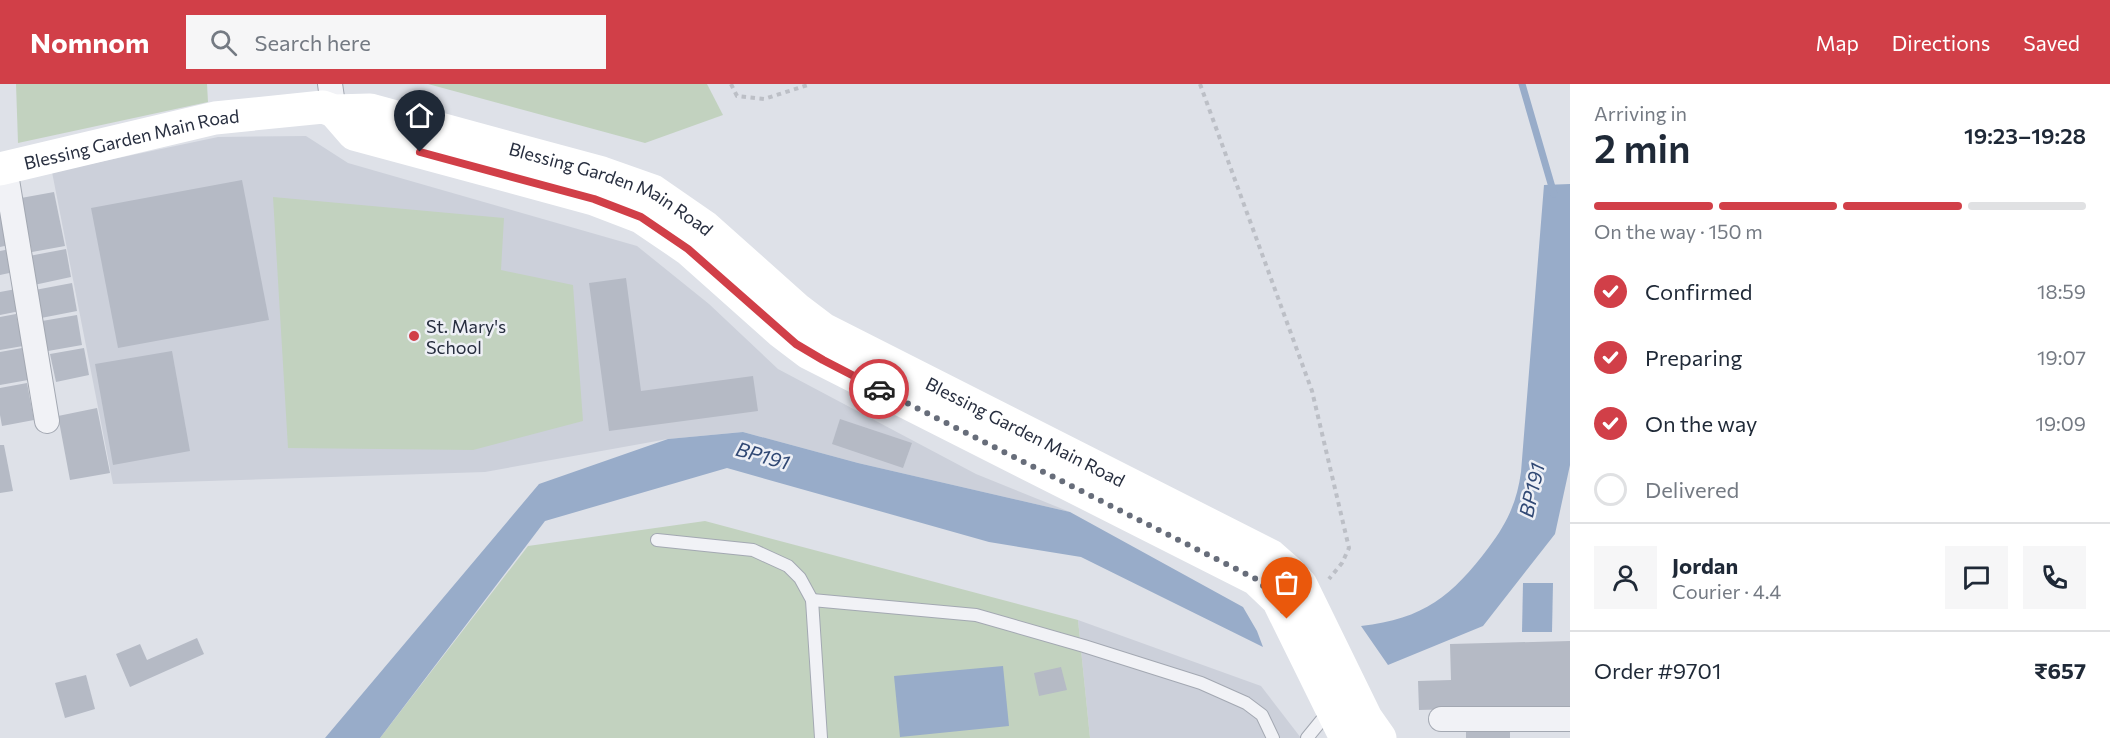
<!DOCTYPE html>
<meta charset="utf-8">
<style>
body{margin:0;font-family:Commissioner,sans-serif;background:#f6f6f7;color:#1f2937;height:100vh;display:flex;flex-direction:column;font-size:22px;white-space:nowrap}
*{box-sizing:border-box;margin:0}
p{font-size:20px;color:#747a83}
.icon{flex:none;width:33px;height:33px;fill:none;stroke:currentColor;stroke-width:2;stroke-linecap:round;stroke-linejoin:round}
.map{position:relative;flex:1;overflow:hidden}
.drawer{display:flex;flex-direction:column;background:#fff;width:540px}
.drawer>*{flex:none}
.pin{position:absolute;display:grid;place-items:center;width:51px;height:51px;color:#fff;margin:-62px -26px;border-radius:50% 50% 50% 0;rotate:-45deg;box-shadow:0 0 6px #0007}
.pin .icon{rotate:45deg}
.courier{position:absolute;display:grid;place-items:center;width:60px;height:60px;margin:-30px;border:4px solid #d13f48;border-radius:50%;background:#fff;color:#222;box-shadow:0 2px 8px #0007}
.summary em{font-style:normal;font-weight:600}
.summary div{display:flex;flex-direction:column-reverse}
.summary{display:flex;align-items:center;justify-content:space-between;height:102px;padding:0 24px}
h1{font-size:39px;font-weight:600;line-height:45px}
.bar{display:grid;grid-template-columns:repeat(4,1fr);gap:9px 6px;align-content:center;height:72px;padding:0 24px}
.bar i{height:8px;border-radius:4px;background:#e0e1e3}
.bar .current{background:#d13f48}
.bar p{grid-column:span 4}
.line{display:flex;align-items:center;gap:15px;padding:0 24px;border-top:2px solid #e0e1e3}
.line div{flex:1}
.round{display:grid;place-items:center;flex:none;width:63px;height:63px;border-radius:0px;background:#f6f6f7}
ol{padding:0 24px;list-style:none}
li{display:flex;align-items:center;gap:18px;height:66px}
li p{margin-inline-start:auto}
li .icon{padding:6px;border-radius:50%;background:#d13f48;color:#fff;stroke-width:4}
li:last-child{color:#747a83}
li i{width:33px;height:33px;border:3px solid #e0e1e3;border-radius:50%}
header{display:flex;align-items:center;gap:36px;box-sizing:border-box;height:84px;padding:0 30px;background:#d13f48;color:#fff}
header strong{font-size:28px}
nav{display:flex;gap:33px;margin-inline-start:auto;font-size:21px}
.search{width:420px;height:54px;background:#f6f6f7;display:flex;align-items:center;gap:15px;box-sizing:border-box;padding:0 21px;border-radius:0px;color:#747a83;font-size:22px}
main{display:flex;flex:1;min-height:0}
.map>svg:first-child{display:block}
.built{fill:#ccd0da}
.green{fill:#c2d2bf}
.water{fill:#98acc9}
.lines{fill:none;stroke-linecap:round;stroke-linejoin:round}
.stream{stroke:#98acc9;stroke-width:7}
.building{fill:#b5bac5}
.lane-casing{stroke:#a3a8b2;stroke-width:14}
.street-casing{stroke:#a3a8b2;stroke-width:26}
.path{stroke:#bcbfc6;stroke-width:4;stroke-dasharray:4.5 4.5;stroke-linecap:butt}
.lane{stroke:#f1f2f6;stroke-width:12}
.street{stroke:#f1f2f6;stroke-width:24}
.secondary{stroke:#fff;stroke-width:33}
.done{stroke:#676d7a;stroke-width:6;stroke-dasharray:0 10.8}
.route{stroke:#d13f48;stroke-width:8}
.poi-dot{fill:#d13f48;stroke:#eef0f6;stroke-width:2}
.labels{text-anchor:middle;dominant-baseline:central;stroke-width:5;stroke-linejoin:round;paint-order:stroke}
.street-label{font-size:18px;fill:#272e3f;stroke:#eef0f6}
.poi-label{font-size:18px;fill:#272e3f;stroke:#eef0f6;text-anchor:start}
.water-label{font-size:20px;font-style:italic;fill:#304874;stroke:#eef0f6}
</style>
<header>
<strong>Nomnom</strong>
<div class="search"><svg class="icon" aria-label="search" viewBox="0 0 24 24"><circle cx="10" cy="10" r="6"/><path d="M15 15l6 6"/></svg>Search here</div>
<nav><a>Map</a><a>Directions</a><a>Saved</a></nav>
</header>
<main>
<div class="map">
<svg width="1570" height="654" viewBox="0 0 1570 654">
<rect width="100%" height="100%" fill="#dee1e8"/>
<!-- built -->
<g class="built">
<path d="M306 52 348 79 637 162 709 220 778 285 976 390 1070 428 858 379 743 348 668 355 485 388 113 400 52 88 218 53Z"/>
<path d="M1078 536 1261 602 1301 654H1090Z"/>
</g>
<!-- green -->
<g class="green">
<path d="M16 0H207L208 18 18 59Z"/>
<path d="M428 0H707L723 31 645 59Z"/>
<path d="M273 113 504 134 501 186 573 201 583 337 473 366 288 364Z"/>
<path d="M705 437 1078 536 1090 654H380L528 462Z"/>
</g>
<!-- water -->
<g class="water">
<path d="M1570 100V381L1555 450 1483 542 1388 581 1361 542C1424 535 1452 512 1489 463 1507 439 1517 418 1521 388L1544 101Z"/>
<path d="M743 348 858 379 1070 428 1243 523 1257 547 1263 563 1081 473 989 458 727 384 545 437 380 654H325L539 400 668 355Z"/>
<path d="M1523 499H1553L1552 548H1522Z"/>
<path d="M1003 582 1009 642 900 653 894 592Z"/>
</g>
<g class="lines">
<!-- stream -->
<path class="stream" d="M1522 0 1554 110"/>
</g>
<!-- building -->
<g class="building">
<path d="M242 96 269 236 118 264 91 124Z"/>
<path d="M54 108 65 162 32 168 21 114Z"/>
<path d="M0 116 9 161 0 163Z"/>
<path d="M10 165 14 188 0 191V167Z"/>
<path d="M66 165 71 193 34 201 29 172Z"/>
<path d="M626 194 641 307 753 292 758 327 609 347 589 199Z"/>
<path d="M72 199 77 227 41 234 35 206Z"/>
<path d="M16 205 20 227 0 231V208Z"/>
<path d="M16 230 23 262 0 266V233Z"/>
<path d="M77 231 82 261 48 267 42 237Z"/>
<path d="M22 264 28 296 0 301V268Z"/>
<path d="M84 264 89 291 56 298 50 270Z"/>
<path d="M172 267 190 367 113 381 95 280Z"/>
<path d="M27 299 34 336 2 342 0 331V304Z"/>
<path d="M97 324 110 389 70 396 58 332Z"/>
<path d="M840 335 912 359 903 384 832 360Z"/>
<path d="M0 361H4L13 407 0 409Z"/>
<path d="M197 554 204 570 130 603 116 570 140 560 147 576Z"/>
<path d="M1570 557V622L1419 626 1418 597 1451 596 1450 560Z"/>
<path d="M1061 583 1067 606 1039 612 1034 589Z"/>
<path d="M86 591 95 625 65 634 55 599Z"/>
<rect x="1466" y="639" width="44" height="15"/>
</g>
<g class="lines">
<!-- lane casing -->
<g class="lane-casing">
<g id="lane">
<path d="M657 456 753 466 788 482 800 494 812 516 821 654"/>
<path d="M812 516 976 531 1084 562 1201 599 1246 619 1262 631 1273 654"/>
<path d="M1307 654 1329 627"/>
</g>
</g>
<!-- street casing -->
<g class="street-casing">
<g id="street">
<path d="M330 0 334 27"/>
<path d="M5 84 47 337"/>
<path d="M1441 635H1570"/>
</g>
</g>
<!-- path -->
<g class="path">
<path d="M731 0 737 12 764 15 811 0"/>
<path d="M1200 0 1312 307 1349 464 1342 479 1329 495"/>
</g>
<!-- lane -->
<use href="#lane" class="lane"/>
<!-- street -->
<use href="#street" class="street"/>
<!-- secondary -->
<g class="secondary">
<path d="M334 27 354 50 594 115 641 133 688 165 780 247 809 269 1256 495 1278 516 1346 654"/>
<path id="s1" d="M0 85 215 34 323 23 334 27 370 26 602 89 653 107 705 143 798 226 823 245 1271 472 1288 487 1301 501 1366 634 1380 654"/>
</g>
</g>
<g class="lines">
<!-- done -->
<path class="done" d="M879 305 1256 495 1278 516 1287 535"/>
<!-- route -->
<path class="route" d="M420 68 594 115 641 133 688 165 796 260 823 276 879 305"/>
</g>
<!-- markers -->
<circle class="poi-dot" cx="414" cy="252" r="6"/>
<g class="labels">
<!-- street labels -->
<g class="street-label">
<text stroke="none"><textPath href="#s1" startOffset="135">Blessing Garden Main Road</textPath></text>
<text stroke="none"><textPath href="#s1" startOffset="632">Blessing Garden Main Road</textPath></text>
<text stroke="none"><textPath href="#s1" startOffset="1118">Blessing Garden Main Road</textPath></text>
</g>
<!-- poi labels -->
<g class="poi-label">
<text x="426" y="242">St. Mary's<tspan x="426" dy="21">School</tspan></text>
</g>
<!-- water labels -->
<g class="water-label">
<text transform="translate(763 371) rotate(16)">BP191</text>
<text transform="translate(1531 406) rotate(-77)">BP191</text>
</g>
</g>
</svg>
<div class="pin" style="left:1287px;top:535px;background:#ea580c"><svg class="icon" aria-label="bag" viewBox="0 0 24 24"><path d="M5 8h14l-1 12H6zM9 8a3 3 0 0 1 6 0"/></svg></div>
<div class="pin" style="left:420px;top:68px;background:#1f2937"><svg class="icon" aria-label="home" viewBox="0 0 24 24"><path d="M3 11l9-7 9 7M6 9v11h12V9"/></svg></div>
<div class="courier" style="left:879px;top:305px"><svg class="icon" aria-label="car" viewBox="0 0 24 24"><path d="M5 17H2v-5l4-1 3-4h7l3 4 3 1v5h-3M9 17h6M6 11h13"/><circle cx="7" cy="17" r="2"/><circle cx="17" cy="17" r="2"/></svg></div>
</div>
<section class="drawer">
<div class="summary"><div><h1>2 min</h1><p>Arriving in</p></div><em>19:23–19:28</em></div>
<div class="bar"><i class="current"></i><i class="current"></i><i class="current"></i><i></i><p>On the way · 150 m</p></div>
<ol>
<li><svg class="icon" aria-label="check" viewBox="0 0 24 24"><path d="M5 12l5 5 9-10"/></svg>Confirmed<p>18:59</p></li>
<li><svg class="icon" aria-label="check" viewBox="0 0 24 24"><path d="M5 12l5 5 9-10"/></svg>Preparing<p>19:07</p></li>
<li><svg class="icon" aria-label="check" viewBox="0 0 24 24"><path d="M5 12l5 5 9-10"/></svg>On the way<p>19:09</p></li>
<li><i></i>Delivered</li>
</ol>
<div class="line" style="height:108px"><a class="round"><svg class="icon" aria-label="person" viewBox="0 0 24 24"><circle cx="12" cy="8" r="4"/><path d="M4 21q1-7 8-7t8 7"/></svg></a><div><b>Jordan</b><p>Courier · 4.4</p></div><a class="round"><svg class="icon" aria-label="chat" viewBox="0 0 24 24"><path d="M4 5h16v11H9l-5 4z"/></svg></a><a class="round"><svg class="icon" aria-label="phone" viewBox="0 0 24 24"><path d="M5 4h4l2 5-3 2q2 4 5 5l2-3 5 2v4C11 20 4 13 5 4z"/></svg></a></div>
<div class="line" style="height:78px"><div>Order #9701</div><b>₹657</b></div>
</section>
</main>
